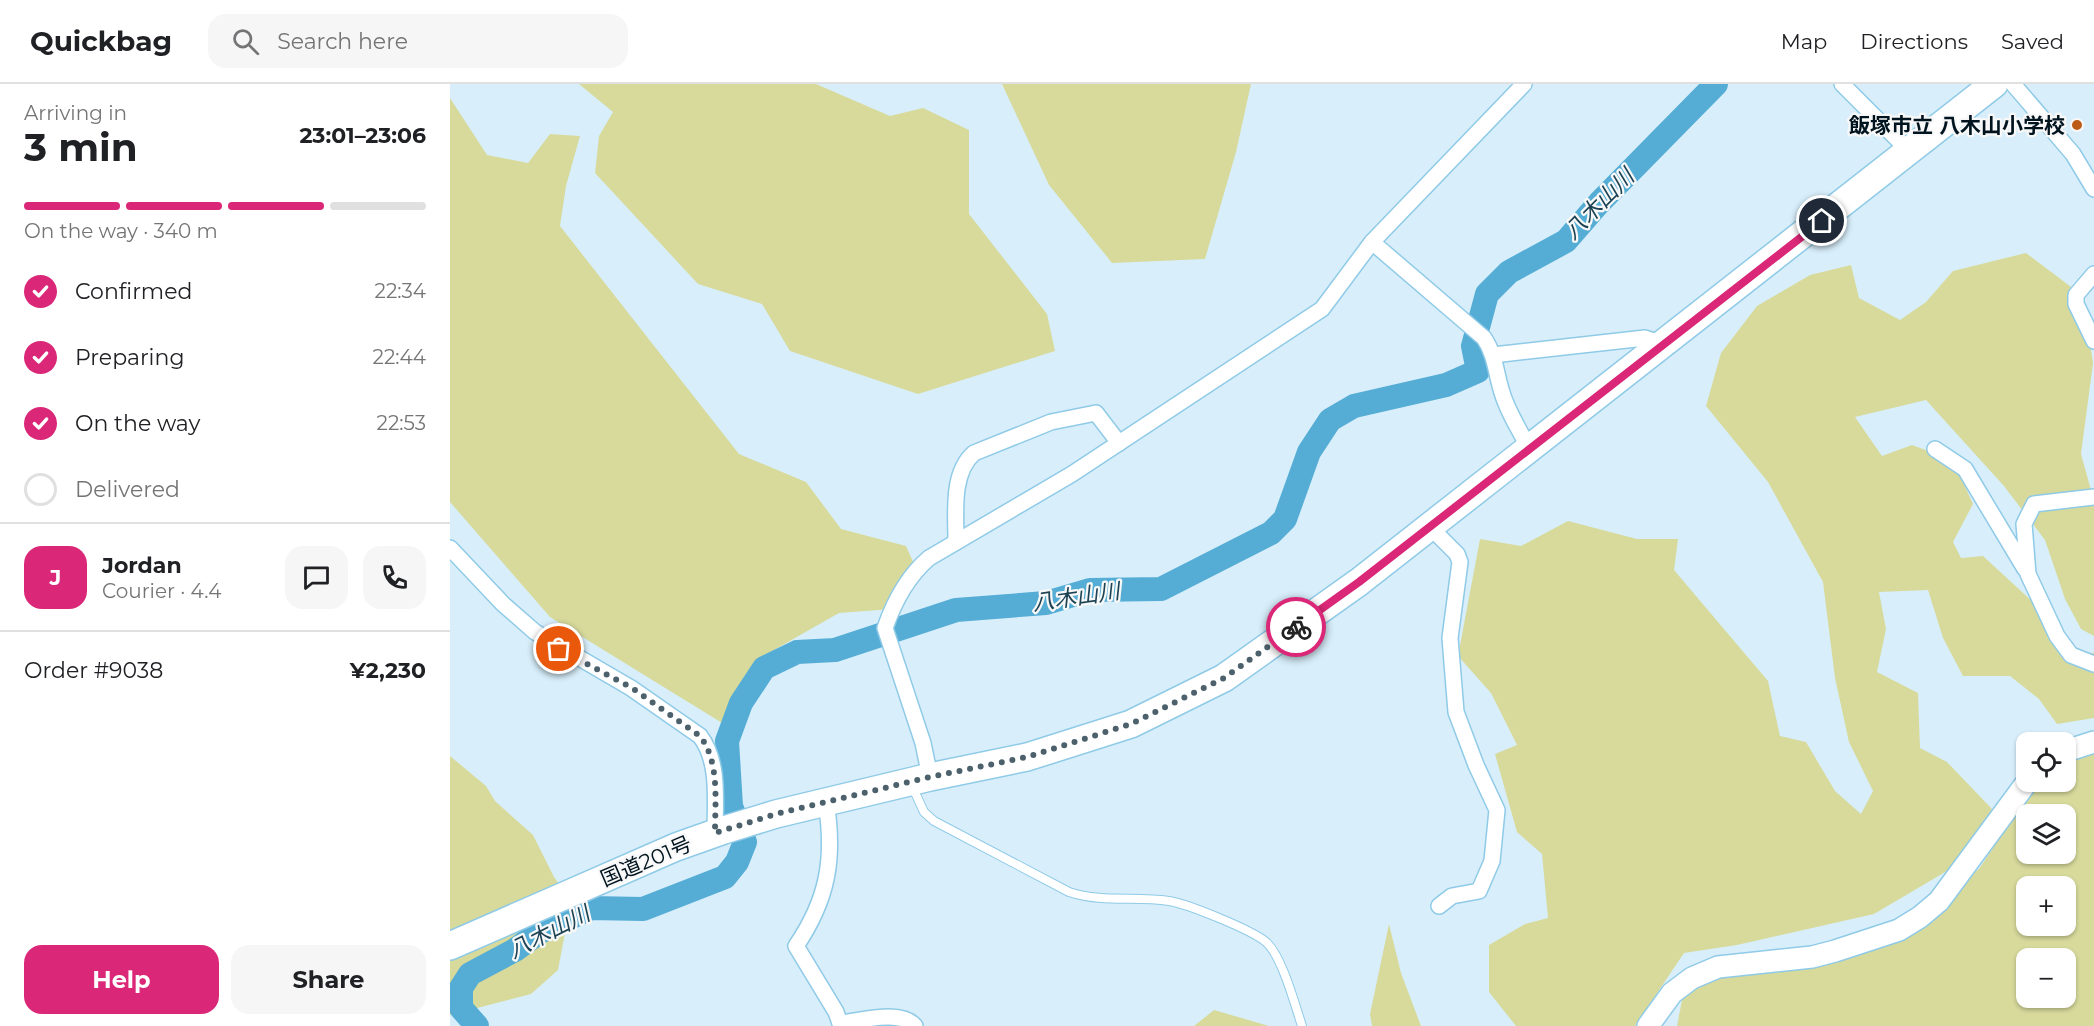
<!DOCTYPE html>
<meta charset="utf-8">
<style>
body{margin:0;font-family:Montserrat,"Noto Sans JP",sans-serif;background:#f6f6f6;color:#202124;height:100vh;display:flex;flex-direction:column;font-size:22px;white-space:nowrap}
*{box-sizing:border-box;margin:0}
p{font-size:20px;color:#757577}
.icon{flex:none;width:33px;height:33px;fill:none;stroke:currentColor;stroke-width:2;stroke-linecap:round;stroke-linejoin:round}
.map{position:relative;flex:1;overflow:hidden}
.sheet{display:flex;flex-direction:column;background:#fff;width:450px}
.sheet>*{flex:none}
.buttons{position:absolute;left:1566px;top:648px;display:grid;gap:12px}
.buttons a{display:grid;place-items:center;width:60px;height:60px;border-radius:12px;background:#fff;box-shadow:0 2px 4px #0004;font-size:30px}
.pin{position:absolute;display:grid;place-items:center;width:51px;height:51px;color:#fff;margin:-26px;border:3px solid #fff;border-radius:50%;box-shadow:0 2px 6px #0007}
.courier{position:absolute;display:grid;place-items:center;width:60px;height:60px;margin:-30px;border:4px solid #db2777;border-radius:50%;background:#fff;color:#222;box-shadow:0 2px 8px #0007}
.summary em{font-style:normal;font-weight:700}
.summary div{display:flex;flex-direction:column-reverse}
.summary{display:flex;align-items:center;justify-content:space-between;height:102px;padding:0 24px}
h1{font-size:39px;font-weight:700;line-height:45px}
.bar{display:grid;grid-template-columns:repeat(4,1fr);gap:9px 6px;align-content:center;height:72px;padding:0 24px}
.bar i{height:8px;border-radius:4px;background:#e0e0e0}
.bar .active{background:#db2777}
.bar p{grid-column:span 4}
.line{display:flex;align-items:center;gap:15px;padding:0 24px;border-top:2px solid #e0e0e0}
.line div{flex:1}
.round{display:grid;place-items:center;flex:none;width:63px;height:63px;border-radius:18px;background:#f6f6f6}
ol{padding:0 24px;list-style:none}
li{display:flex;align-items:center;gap:18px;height:66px}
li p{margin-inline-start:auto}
li .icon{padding:6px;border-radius:50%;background:#db2777;color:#fff;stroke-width:4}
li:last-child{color:#757577}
li i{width:33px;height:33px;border:3px solid #e0e0e0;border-radius:50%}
.button{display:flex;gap:12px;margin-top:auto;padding:12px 24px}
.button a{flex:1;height:69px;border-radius:18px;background:#db2777;color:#fff;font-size:24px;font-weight:700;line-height:69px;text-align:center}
.button a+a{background:#f6f6f6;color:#202124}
header{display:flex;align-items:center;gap:36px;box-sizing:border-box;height:84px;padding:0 30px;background:#fff;border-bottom:2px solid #e0e0e0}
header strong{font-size:28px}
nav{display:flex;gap:33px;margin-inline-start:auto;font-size:21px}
.search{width:420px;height:54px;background:#f6f6f6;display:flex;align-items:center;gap:15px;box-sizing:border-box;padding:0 21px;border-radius:18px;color:#757577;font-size:22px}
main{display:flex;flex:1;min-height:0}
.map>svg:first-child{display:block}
.green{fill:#d7da9b;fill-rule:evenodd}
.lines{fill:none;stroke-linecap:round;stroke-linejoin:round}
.river{stroke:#55add5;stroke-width:24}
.lane-casing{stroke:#8fcae7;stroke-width:10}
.street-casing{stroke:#8fcae7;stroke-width:18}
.secondary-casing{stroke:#8fcae7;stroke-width:24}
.highway-casing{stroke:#8fcae7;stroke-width:30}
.lane{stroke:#fff;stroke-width:8}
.street{stroke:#fff;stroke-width:15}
.secondary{stroke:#fff;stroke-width:21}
.highway{stroke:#fff;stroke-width:27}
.done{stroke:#4c616c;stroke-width:6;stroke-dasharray:0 10.8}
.route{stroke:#db2777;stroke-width:8}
.poi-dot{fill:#bc5c16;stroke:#f8f8f8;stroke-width:2}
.labels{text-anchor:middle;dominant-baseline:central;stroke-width:4.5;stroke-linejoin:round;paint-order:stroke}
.poi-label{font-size:21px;font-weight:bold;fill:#00141f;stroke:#f8f8f8;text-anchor:end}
.street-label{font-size:21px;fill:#00141f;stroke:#f8f8f8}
.water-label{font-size:22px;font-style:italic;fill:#1c4254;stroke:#f8f8f8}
</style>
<header>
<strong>Quickbag</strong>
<div class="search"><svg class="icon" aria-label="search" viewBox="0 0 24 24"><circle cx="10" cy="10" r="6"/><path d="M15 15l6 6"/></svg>Search here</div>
<nav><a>Map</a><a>Directions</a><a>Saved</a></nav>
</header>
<main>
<section class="sheet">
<div class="summary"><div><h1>3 min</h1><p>Arriving in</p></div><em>23:01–23:06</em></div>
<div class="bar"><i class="active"></i><i class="active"></i><i class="active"></i><i></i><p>On the way · 340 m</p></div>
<ol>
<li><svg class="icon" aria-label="check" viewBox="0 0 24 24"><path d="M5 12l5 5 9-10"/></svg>Confirmed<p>22:34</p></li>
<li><svg class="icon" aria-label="check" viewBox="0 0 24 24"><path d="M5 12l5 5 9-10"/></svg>Preparing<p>22:44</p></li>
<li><svg class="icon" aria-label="check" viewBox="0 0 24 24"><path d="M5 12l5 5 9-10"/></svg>On the way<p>22:53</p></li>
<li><i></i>Delivered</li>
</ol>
<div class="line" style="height:108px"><b class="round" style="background:#db2777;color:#fff">J</b><div><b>Jordan</b><p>Courier · 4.4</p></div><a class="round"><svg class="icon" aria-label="chat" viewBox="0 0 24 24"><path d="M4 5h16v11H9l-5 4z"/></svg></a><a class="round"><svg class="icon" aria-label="phone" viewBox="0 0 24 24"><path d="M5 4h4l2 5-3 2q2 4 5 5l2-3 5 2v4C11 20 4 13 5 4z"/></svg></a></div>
<div class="line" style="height:78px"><div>Order #9038</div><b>¥2,230</b></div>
<div class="button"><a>Help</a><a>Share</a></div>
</section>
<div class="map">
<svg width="1644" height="942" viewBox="0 0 1644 942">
<rect width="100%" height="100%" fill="#d8effb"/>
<!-- green -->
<g class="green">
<path d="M129 0H366L440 32 473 24 519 46V130L597 230 605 267 468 310 340 267 312 220 248 200 145 89 149 52 163 28Z"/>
<path d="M552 0H801L786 68 755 175 662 179 599 101Z"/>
<path d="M0 14 37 71 78 79 100 50 130 52 116 102 110 142 289 370 356 398 391 445 456 462 464 480 442 525 389 529 310 574 277 642 100 533 0 418Z"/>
<path d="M1576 169 1633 212 1643 279 1631 370 1644 417V552L1631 545 1615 515 1595 456 1554 402 1476 316 1405 333 1432 372 1462 361 1503 376 1523 420 1503 458 1511 474 1533 472 1597 531 1625 568 1644 569V634L1607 640 1589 615 1560 592H1513L1493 554 1478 506 1429 508 1436 545 1427 588 1468 609 1470 664 1497 678 1542 725 1507 781 1424 830 1287 861 1234 869 1185 942H1066L1039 908V861L1075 840 1098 834 1092 770 1067 748 1045 670 1067 661 1041 609 1008 572 1030 455 1071 462 1118 437 1187 455H1228L1224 486 1318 597 1330 652 1356 658 1385 707 1411 730 1423 707 1399 658 1385 594 1373 498 1318 398 1256 322 1271 269 1307 222 1360 191 1401 181 1409 214 1450 236 1476 218 1503 187Z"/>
<path d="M1644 660V942H1227L1232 916 1259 885 1429 858 1529 785 1570 723 1591 698H1616V668ZM1576 730H1616V770H1576ZM1576 802H1616V842H1576ZM1576 874H1616V914H1576Z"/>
<path d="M0 672 36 702 45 717 83 751 104 793 121 817 108 886 81 910 0 931Z"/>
<path d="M939 840 951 889 971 942H922L920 930Z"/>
<path d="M764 926 819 942H820H744Z"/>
</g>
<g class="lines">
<!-- river -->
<path class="river" d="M27 942 11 924V904L20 890 65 866 88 849 141 824 193 825 275 793 287 778 295 758 281 722 277 657 291 619 314 584 347 568 385 566 506 526 596 519 640 506 711 505 821 449 835 435 859 368 880 336 904 322 996 301 1028 287 1023 262 1037 210 1059 188 1116 157 1149 119 1266 0"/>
<!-- lane casing -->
<g class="lane-casing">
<path id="lane" d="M462 702 474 728 484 737 619 808C652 819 685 812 719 817 738 820 802 846 816 858 832 872 845 921 852 942"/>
</g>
<!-- street casing -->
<g class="street-casing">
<g id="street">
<path d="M1392 0 1460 68"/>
<path d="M1563 0 1623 70 1644 105"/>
<path d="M922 158 1034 254C1047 273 1046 296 1055 317 1061 333 1071 349 1079 364"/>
<path d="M1644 190 1626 211V220L1644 257"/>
<path d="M1043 271 1195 254 1213 260"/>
<path d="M1485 365 1515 385 1575 485"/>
<path d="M1644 413 1584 420 1574 440 1578 490 1607 552 1621 571 1644 580"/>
<path d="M980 443 1007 470 1010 478 1000 554 1006 628 1026 681 1047 726 1042 777 1029 807 1002 812 989 822"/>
<path d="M506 458C506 429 501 389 524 369L601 338 646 329 669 359"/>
<path d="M0 464 53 520 85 548 181 604 250 652C270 678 265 718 265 749"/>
<path d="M480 693 473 659 435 544C444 518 458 492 479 474L622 390 872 225 922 158 1074 0"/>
<path d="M376 718C385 774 378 815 346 862L386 928 391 942"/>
<path d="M390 939C410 937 451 925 465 942"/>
</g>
</g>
<!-- secondary casing -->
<g class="secondary-casing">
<g id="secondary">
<path d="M1616 667 1644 658"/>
<path d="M1198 942 1222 909 1242 894 1268 883 1362 873 1385 867 1449 846 1470 833 1489 817 1577 698"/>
</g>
</g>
<!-- highway casing -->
<g class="highway-casing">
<path id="highway" d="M0 862 226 763 274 746 326 730 480 693 577 673 681 640 774 594 909 498 1544 0"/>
</g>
<!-- lane -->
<use href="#lane" class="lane"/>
<!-- street -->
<use href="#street" class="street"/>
<!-- secondary -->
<use href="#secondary" class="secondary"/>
<!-- highway -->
<use href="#highway" class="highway"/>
</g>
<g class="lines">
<!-- done -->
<path class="done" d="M109 565 182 604 250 652C270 678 265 718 265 749L326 730 480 693 577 673 681 640 774 594 846 543"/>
<!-- route -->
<path class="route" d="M846 543 909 498 1372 137"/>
</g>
<!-- markers -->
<circle class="poi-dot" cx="1627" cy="41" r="6"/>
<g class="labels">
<!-- poi labels -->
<g class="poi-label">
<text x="1615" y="41">飯塚市立 八木山小学校</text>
</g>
<!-- street labels -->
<g class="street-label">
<text transform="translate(196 777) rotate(-23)">国道201号</text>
</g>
<!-- water labels -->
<g class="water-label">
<text transform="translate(1149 120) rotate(-45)">八木山川</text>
<text transform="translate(626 513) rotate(-8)">八木山川</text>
<text transform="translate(99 848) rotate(-27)">八木山川</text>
</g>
</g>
</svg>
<div class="buttons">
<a><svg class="icon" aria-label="locate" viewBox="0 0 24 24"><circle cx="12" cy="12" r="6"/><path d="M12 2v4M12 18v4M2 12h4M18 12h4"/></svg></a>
<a><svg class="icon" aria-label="layers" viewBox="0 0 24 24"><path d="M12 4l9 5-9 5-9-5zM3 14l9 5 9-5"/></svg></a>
<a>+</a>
<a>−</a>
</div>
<div class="pin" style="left:109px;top:565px;background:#ea580c"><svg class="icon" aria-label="bag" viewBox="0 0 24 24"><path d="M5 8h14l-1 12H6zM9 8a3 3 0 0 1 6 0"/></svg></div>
<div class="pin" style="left:1372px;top:137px;background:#1f2937"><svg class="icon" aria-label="home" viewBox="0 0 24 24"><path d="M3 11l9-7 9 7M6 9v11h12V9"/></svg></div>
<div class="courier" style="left:846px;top:543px"><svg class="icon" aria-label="bike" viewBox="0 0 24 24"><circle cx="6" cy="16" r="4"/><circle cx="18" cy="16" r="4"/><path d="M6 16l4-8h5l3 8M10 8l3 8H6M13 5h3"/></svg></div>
</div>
</main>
